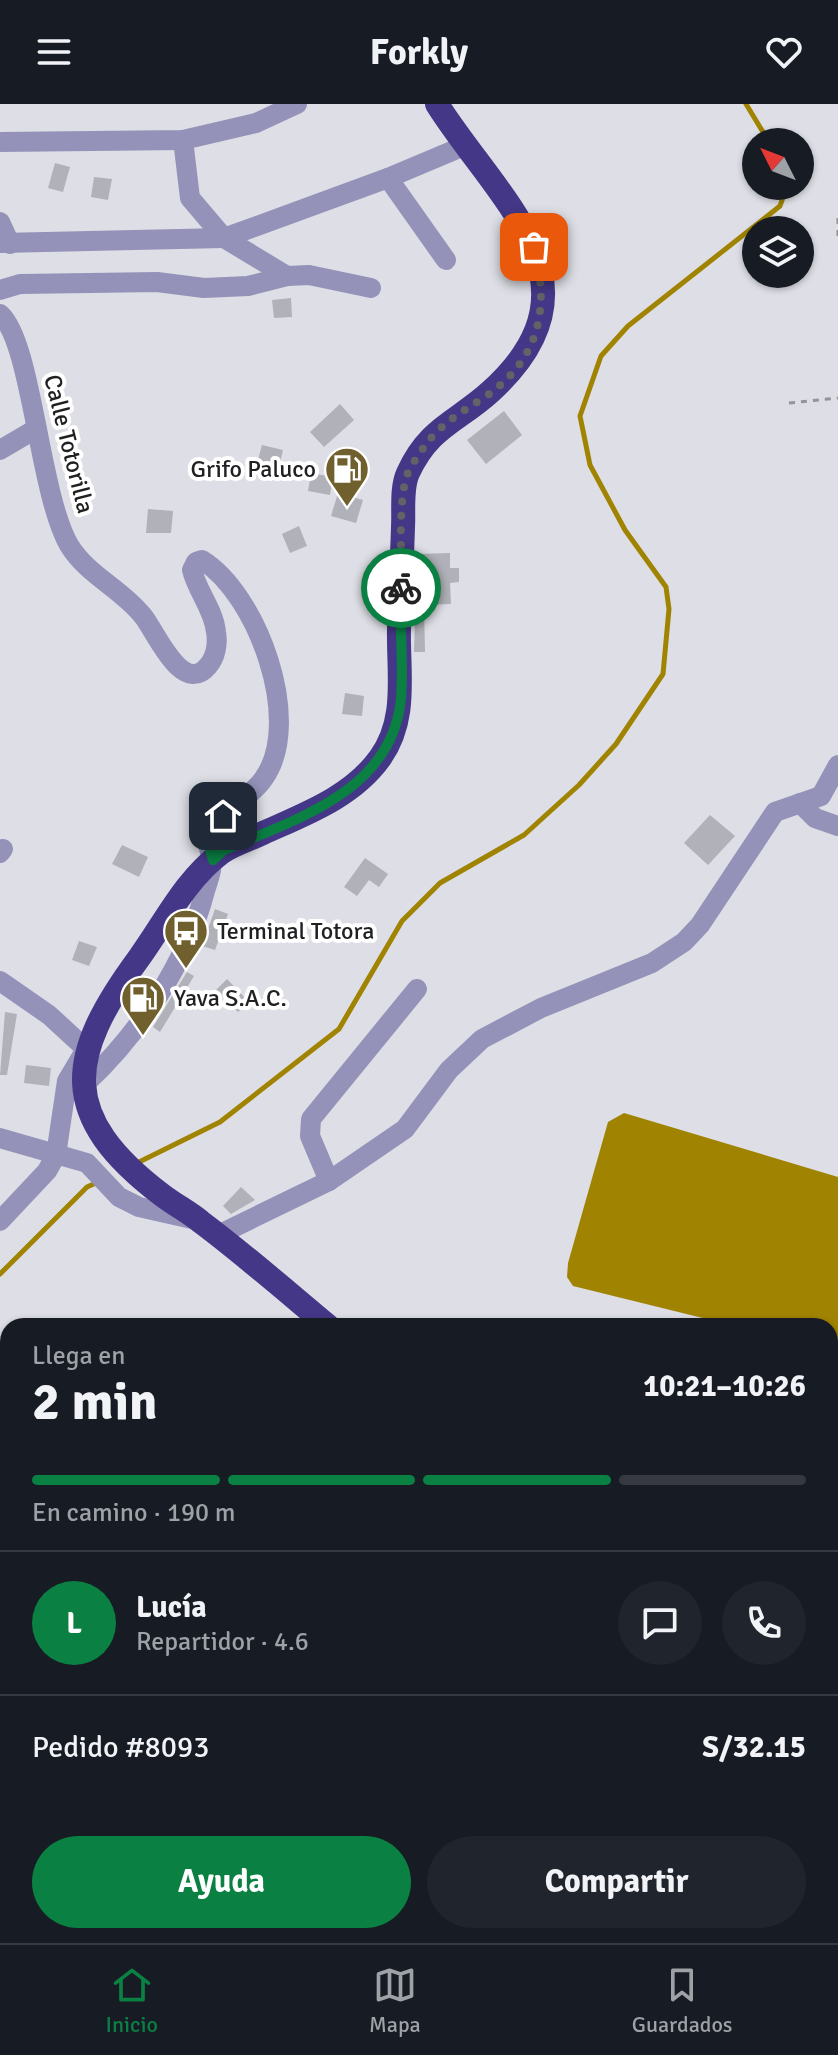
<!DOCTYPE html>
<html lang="es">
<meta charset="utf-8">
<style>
body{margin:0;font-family:Signika,sans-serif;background:#20242c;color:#f1f3f6;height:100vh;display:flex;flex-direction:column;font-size:30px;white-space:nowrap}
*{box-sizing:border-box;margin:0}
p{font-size:26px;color:#9ea1a6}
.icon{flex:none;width:44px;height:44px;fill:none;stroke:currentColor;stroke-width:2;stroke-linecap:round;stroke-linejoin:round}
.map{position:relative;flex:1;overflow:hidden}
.sheet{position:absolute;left:0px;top:1214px;width:838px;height:626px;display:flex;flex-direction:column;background:#171b24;border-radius:24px 24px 0 0;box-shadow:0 2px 6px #0004}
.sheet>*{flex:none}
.needle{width:52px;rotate:312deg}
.tools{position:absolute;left:742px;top:24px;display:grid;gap:16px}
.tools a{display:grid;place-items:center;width:72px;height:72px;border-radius:50%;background:#171b24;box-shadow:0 2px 6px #0004;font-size:40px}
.pin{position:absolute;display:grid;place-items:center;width:68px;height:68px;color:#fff;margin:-34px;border-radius:16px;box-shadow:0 4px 12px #0006}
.courier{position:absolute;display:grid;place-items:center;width:80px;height:80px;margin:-40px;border:6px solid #0b8043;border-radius:50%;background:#fff;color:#222;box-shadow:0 2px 10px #0007}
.headline em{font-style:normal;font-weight:700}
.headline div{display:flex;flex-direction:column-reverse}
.headline{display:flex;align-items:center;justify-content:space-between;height:136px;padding:0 32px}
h1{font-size:52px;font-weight:700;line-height:60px}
.bar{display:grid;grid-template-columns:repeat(4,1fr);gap:12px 8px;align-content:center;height:96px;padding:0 32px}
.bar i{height:10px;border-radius:6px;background:#363941}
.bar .selected{background:#0b8043}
.bar p{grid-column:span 4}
.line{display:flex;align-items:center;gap:20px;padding:0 32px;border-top:2px solid #363941}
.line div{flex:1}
.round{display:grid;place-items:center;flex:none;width:84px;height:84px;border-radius:42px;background:#20242c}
.action{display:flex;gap:16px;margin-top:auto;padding:16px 32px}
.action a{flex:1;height:92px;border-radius:48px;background:#0b8043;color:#fff;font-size:32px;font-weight:700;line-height:92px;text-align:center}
.action a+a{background:#20242c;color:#f1f3f6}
header{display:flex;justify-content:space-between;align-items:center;height:104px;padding:0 32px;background:#171b24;font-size:36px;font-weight:700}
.menu{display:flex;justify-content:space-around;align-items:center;height:112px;border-top:2px solid #363941;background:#171b24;font-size:22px;color:#9ea1a6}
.menu a{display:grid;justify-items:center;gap:4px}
.menu .selected{color:#0b8043}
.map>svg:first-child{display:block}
.water{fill:#a08300}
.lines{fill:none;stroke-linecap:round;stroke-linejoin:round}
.stream{stroke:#a08300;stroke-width:5}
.building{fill:#b1b1b9}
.path{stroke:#939399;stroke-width:3;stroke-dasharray:6 6;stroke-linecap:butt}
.minor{stroke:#9492b9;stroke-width:20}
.highway{stroke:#453787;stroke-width:24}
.done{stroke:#626267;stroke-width:8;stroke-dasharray:0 14.4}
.route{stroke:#0b8043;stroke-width:10}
.labels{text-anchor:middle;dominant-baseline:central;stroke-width:8;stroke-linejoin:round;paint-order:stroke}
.street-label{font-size:24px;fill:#202023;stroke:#fff}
.poi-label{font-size:24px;fill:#202023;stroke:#fff;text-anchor:start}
</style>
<header><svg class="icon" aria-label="menu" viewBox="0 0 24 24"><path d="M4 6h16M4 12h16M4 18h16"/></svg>Forkly<svg class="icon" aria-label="heart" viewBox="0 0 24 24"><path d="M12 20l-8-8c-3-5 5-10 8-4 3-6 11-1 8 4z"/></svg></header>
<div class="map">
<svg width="838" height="1839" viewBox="0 0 838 1839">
<rect width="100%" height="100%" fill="#dedee6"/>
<!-- water -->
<g class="water">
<path d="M624 1009 838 1073V1244L830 1242V1222H735L573 1182 567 1173 568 1159 608 1018Z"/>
<path d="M830 1268 838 1269V1414L830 1412Z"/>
<path d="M830 1439 838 1441V1559L830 1557Z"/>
<path d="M830 1597 838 1599V1711L830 1708Z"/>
<path d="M830 1747 838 1748V1839H694L686 1832H830Z"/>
</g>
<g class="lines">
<!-- stream -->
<g class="stream">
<path d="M746 0 769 38"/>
<path d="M135 1060 220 1018 339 925 402 817 440 779 524 731 579 681 616 640 663 570 669 505 666 483 625 426 590 361 580 312 601 252 628 222 780 102 787 82"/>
<path d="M0 1170 87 1083 98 1078"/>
</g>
</g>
<!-- building -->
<g class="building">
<path d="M55 59 70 63 63 88 48 84Z"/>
<path d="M94 73 112 75 108 96 91 93Z"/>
<path d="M291 194 292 213 274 214 272 196Z"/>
<path d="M340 300 354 316 324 343 310 328Z"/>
<path d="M504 307 522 331 486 360 467 336Z"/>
<path d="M262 341 283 346 276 375 254 370Z"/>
<path d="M311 369 333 373 330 391 308 387Z"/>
<path d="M338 389 363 396 356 419 331 412Z"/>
<path d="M148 405 173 407 171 429H146Z"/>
<path d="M299 422 307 442 290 449 282 430Z"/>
<path d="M450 449V464H459V478L450 479 451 500 424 501 425 548H414L417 450Z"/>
<path d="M345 589 364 592 362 612 342 610Z"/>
<path d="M710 711 735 732 708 761 684 739Z"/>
<path d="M122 741 148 753 139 773 112 760Z"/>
<path d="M365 754 388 770 379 783 369 776 357 792 344 783Z"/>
<path d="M215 805 228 810 215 846 202 842Z"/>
<path d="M79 837 97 843 89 862 72 856Z"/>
<path d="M187 868 194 872 160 928 153 923Z"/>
<path d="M227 875 249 898 238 908 216 886Z"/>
<path d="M5 908 17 910 7 971H0Z"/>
<path d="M26 961 51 964 49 982 24 979Z"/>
<path d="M241 1083 255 1096 231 1110 223 1102Z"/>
</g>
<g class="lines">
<!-- path -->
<g class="path">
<path d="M838 114V138"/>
<path d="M789 299 838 294"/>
</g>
<!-- minor -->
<g class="minor">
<path d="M183 36 190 94 224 134 287 172 309 171 371 184"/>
<path d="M0 38 183 36 256 19 297 0"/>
<path d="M388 74 446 156"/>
<path d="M0 118 10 140"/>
<path d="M0 139 224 134 388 74 464 42"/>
<path d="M0 186 20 180 157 178 204 184 248 182 287 172"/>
<path d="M0 210C32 238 39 389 69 441 87 471 122 485 143 512 155 526 182 593 208 562 216 553 218 539 216 528 214 506 197 487 192 466L196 458 202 456C257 490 304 617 264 674 250 695 223 704 210 723 203 732 209 742 211 752 214 762 208 777 205 787 186 860 139 930 84 981"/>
<path d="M0 346 34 326"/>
<path d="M800 699 815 714 838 722"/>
<path d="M0 749 3 745"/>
<path d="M0 877 49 911 86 945 67 977 56 1051 47 1067 0 1117"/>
<path d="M0 1034 87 1059 119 1093 139 1103 192 1115"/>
<path d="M329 1077 310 1032 311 1015 417 885"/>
<path d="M218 1131 329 1077 405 1025 449 966 482 935 541 904 652 859 684 838 700 821 775 708 821 692 838 661"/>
<path d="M14 1832 38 1839"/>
<path d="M593 1832 606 1839"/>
<path d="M542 1839 544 1832"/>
</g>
<!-- highway -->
<g class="highway">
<path d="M328 1222C286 1187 245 1151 201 1118 189 1108 175 1101 162 1091 58 1012 66 953 139 854 165 818 185 776 221 749 233 740 249 736 263 729 305 710 352 693 380 654 408 615 398 570 399 525 400 491 402 457 403 423 404 407 401 384 408 369 429 323 457 318 490 288 610 180 498 97 437 0"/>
<path d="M283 1839 286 1832"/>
</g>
</g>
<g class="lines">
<!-- done -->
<path class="done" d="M401 484C402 452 398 405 406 374 409 364 418 352 424 343 440 320 462 308 485 293 540 255 550 204 534 143"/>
<!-- route -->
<path class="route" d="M223 712C204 726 206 734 213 756L224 746C297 715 392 687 401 595 404 559 399 521 401 484"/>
</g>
<!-- icons -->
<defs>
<g id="fuel-pin" transform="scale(2.3)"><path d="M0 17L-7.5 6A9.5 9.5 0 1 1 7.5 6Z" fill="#6f602e" stroke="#fff"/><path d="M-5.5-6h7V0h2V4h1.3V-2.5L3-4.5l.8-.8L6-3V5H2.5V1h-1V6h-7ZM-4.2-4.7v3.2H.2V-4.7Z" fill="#fff"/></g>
<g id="bus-pin" transform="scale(2.3)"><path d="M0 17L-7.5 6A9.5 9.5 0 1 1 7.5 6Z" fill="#6f602e" stroke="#fff"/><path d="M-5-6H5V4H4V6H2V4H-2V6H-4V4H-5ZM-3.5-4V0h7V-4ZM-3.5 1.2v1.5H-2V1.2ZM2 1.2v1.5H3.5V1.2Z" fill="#fff"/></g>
</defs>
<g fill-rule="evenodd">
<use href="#fuel-pin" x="347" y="365"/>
<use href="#bus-pin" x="186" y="827"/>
<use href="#fuel-pin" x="143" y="894"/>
</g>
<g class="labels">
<!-- street labels -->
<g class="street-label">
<text transform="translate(69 340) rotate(76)">Calle Totorilla</text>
</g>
<!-- poi labels -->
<g class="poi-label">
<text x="316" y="365" text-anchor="end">Grifo Paluco</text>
<text x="217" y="827">Terminal Totora</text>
<text x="174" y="894">Yava S.A.C.</text>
</g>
</g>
</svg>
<div class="tools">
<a><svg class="needle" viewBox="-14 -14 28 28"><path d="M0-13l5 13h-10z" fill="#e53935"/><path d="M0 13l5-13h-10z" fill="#9ea1a6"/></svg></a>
<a><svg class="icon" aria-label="layers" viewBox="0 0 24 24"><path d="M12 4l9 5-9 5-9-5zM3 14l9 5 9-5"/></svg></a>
</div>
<div class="pin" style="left:534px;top:143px;background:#ea580c"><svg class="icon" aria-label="bag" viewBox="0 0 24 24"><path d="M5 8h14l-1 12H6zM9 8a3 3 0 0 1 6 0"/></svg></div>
<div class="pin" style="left:223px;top:712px;background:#1f2937"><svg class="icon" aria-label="home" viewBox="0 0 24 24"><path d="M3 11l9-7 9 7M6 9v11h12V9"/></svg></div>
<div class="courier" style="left:401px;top:484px"><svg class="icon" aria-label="bike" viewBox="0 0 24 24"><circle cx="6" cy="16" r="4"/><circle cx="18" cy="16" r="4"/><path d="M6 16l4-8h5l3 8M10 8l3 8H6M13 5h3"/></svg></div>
<section class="sheet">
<div class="headline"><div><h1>2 min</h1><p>Llega en</p></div><em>10:21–10:26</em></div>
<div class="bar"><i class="selected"></i><i class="selected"></i><i class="selected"></i><i></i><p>En camino · 190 m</p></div>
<div class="line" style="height:144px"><b class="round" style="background:#0b8043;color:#fff">L</b><div><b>Lucía</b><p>Repartidor · 4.6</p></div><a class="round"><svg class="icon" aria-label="chat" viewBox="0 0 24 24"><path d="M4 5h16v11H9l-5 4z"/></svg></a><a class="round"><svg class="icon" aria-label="phone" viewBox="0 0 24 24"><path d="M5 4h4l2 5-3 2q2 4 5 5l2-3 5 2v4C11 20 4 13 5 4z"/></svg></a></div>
<div class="line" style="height:104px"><div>Pedido #8093</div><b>S/32.15</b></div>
<div class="action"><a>Ayuda</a><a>Compartir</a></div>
</section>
</div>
<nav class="menu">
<a class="selected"><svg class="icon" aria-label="home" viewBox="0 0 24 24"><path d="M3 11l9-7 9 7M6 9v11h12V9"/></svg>Inicio</a>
<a><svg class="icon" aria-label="map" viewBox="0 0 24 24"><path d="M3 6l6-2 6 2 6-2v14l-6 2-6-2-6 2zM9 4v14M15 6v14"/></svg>Mapa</a>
<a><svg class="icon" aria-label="saved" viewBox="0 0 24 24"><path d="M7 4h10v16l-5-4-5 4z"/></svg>Guardados</a>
</nav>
